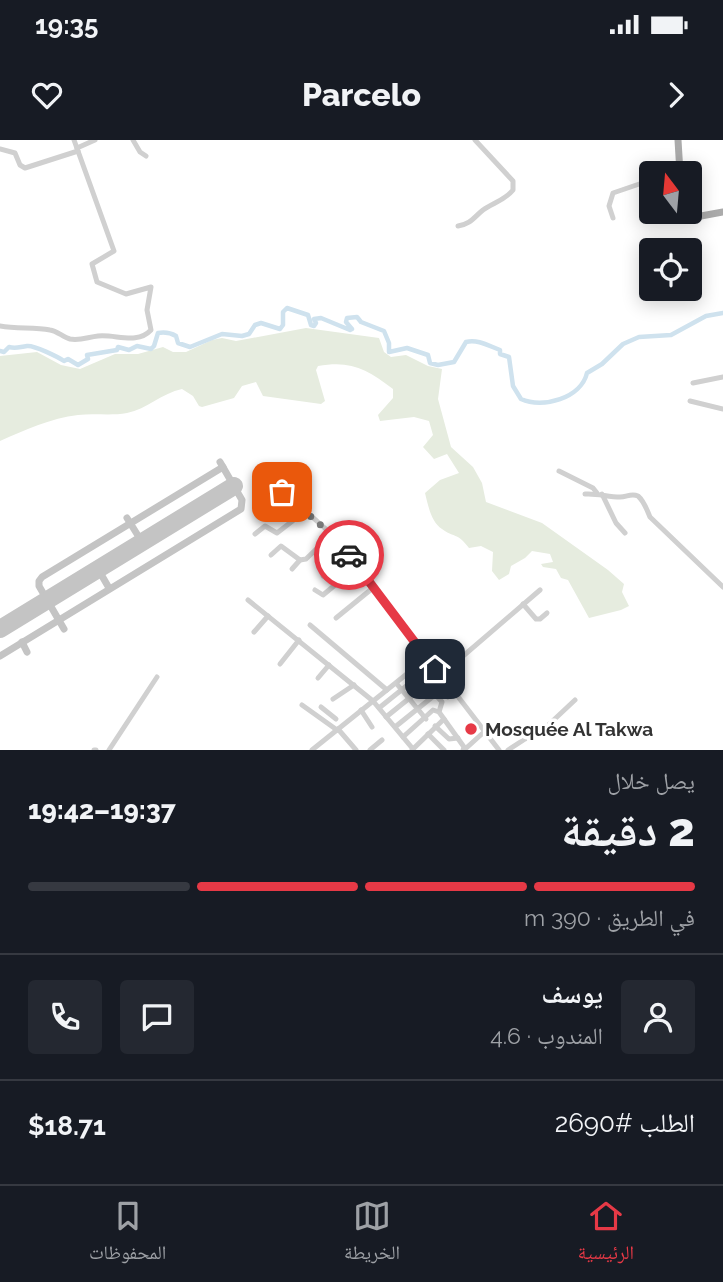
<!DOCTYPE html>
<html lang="ar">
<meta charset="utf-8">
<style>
body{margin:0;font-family:Raleway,"Noto Naskh Arabic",sans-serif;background:#242831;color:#f1f3f6;direction:rtl;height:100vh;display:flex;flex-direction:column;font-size:26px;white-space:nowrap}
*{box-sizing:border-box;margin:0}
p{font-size:23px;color:#9ea1a6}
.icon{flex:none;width:38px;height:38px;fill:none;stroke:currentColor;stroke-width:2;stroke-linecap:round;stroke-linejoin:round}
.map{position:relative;height:610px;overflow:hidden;direction:ltr}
.side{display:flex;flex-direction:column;background:#171b24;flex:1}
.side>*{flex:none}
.needle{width:46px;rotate:344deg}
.tools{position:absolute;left:639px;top:21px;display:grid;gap:14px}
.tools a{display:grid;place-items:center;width:63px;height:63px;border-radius:7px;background:#171b24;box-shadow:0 4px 18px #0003;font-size:35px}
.pin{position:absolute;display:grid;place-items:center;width:60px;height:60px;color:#fff;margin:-30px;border-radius:14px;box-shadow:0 4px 10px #0006}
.courier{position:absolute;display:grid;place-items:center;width:70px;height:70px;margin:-35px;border:5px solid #e63946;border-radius:50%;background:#fff;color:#222;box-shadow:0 2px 9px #0007}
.headline em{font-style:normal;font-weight:800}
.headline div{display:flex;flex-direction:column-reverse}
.headline{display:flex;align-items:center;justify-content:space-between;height:119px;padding:0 28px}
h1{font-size:46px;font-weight:800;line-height:52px}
.bar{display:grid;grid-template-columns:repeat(4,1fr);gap:10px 7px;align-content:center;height:84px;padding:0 28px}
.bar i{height:9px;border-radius:5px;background:#363941}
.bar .on{background:#e63946}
.bar p{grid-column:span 4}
.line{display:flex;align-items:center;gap:18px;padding:0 28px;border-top:2px solid #363941}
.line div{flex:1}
.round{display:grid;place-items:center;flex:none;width:74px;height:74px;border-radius:7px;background:#242831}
.status{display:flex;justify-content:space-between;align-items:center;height:49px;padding:0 35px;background:#171b24;direction:ltr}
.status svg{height:19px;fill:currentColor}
header{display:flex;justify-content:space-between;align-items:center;height:91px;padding:0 28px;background:#171b24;font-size:32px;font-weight:800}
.menu{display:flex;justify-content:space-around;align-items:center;height:98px;border-top:2px solid #363941;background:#171b24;font-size:19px;color:#9ea1a6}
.menu a{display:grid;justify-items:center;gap:4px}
.menu .on{color:#e63946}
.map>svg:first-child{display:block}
.green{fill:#e6ecdf}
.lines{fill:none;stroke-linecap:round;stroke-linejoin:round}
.river{stroke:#cfe2ee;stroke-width:4.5}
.taxiway{stroke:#c4c4c4;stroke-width:7}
.runway{stroke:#c4c4c4;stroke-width:18}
.minor{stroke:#d0d0d0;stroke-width:5}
.major{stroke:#ababab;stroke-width:7}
.done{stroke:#7a7a7a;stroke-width:7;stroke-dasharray:0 12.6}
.route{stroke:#e63946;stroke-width:9}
.poi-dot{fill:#e63946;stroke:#fff;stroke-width:2.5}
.labels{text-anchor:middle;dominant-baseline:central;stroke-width:7;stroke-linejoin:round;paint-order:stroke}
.poi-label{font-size:19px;font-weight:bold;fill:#333;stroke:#fff;text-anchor:start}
</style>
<div class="status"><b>19:35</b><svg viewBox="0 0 49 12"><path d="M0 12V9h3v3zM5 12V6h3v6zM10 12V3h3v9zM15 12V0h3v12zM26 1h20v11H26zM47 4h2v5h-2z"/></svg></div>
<header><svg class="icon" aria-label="forward" viewBox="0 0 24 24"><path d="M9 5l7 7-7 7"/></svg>Parcelo<svg class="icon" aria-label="heart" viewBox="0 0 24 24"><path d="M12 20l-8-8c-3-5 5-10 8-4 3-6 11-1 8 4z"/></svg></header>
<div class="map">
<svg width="723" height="610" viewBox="0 0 723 610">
<rect width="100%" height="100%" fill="#fff"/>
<!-- green -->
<path class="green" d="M306 188 379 198 384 212 391 217 406 215 428 226 442 229 438 259 451 307 473 327 482 343 486 362 542 383 608 430 624 444 622 452 629 466 621 470 589 478 568 440 561 438 556 429 543 427 541 424 553 422 550 414 532 411 525 418 511 426 509 434 499 440 492 431 493 412 481 406 469 408C457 392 454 398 442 389 431 382 428 365 425 353L440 340 459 333 447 314 434 319 423 307 433 295 429 281 414 277 380 281 378 275 393 258V249C367 229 351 220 318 226L316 230 325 261 321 264 263 256 256 242 242 246 234 258 202 267 199 266 193 256 182 249C162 253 147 269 127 273 111 276 94 273 78 275 51 278 25 290 0 301V216L37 212 61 225 80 229 115 214H138L163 207 173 212H186L212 200 222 198 236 201Z"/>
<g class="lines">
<!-- river -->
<path class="river" d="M0 211 4 212 9 207C16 209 19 207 27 206 34 205 58 217 64 221L68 219 78 225 88 219 87 215 117 210 118 207 129 210 137 206 151 209 154 206 158 193C164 192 171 193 176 196L178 203 190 207 222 194 242 196 249 194 255 185 261 183 280 189 283 185V172L287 168 308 175 311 185 314 186 316 183 314 179 321 178 350 190 352 189 346 182 347 178 357 177 361 182 384 191 389 203V212L407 208 428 215 430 223 438 225 454 222 466 202C478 199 489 206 500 210V214L509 217 513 246 521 259C543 269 581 258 587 233L602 224 623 204 639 197 671 195 706 176 723 173"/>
<!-- taxiway -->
<g class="taxiway">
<path d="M127 378 142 402"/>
<path d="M98 429 109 448"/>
<path d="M64 489 39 446V441L42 437 223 327"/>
<path d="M22 502 27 512"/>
<path d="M0 516 241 369 242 360 220 322"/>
</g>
<!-- runway -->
<path class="runway" d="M0 489 234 346"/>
<!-- minor -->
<g class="minor">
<path d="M133 0 140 12 146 16"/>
<path d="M77 8 95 0"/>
<path d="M0 9 15 13 20 25 25 28 78 11"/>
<path d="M671 33 676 31"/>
<path d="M613 78 609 66 613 53 651 40"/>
<path d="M458 86C471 84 474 77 483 70 493 63 505 60 513 50V41L475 0"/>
<path d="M0 186C17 189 34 187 50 190 57 191 63 197 70 199 80 201 88 197 98 196 116 194 137 205 151 190L147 170 151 147 126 154 97 142 92 124 114 111 74 0"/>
<path d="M693 243 723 237"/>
<path d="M690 261 723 269"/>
<path d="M559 331 593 348 597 353"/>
<path d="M282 350 337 399 499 610"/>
<path d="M585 354C597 353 608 357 620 357 627 357 631 353 638 356 644 361 647 370 650 377L723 447"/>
<path d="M602 354 616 383 625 393"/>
<path d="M255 394 265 386 277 393 304 372"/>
<path d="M271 415 281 406 300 420 306 419 332 394"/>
<path d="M292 429 300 420"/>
<path d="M323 436 349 415"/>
<path d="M315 450 323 455 358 426"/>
<path d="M248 460 373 561 413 609"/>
<path d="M523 464 536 479H540L547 473"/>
<path d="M336 478 374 447"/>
<path d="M310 485 387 550"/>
<path d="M254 492 268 476"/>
<path d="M420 523 432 540 448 557"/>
<path d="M280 524 299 500"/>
<path d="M318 538 329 525"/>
<path d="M396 543 426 579"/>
<path d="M435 554 442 562 439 572 464 607 463 610"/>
<path d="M333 559 354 545"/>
<path d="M302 565 337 590"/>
<path d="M321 567 336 579"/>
<path d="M379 568 425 531"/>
<path d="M361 570 372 587"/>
<path d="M386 577 432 540 441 535 540 450"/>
<path d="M435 586 449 599 458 598"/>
<path d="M395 587 441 550"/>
<path d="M338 589 356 610"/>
<path d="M428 594 444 610"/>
<path d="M403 597 433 570 439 572"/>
<path d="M94 610H96"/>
<path d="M109 610 157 537"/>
<path d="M312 610 428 517"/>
<path d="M370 610 382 600"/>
<path d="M412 610 444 579"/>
<path d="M464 610 484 592"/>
<path d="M508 610 525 599 543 590 575 560"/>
</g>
<!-- major -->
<g class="major">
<path d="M678 0 680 33"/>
<path d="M689 72 701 76 723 72"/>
</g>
</g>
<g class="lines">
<!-- done -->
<path class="done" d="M282 352 337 399 349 415"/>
<!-- route -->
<path class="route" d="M349 415 435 529"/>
</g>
<!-- markers -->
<circle class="poi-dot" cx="471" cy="589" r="7"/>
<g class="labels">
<!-- poi labels -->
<g class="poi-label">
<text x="485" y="589">Mosquée Al Takwa</text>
</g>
</g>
</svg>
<div class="tools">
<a><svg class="needle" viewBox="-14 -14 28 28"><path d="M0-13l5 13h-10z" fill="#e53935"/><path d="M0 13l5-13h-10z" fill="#9ea1a6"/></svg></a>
<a><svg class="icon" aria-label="locate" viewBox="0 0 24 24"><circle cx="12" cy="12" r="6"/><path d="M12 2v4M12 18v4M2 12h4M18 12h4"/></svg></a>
</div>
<div class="pin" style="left:282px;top:352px;background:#ea580c"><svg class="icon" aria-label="bag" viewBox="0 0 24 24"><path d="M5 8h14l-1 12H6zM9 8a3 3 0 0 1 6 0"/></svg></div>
<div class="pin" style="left:435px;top:529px;background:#1f2937"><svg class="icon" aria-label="home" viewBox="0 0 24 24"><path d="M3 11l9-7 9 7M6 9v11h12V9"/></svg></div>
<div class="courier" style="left:349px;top:415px"><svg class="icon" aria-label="car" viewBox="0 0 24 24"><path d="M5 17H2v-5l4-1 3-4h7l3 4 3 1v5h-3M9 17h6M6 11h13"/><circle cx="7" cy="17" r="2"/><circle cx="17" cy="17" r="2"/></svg></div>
</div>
<section class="side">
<div class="headline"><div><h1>2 دقيقة</h1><p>يصل خلال</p></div><em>19:37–19:42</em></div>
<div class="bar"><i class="on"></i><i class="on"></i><i class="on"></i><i></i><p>في الطريق · 390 m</p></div>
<div class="line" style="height:126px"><a class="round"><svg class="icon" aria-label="person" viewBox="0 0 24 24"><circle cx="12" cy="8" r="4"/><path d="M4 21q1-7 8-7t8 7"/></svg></a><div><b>يوسف</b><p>المندوب · 4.6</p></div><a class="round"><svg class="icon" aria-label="chat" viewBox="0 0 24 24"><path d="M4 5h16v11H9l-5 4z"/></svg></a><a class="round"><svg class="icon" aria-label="phone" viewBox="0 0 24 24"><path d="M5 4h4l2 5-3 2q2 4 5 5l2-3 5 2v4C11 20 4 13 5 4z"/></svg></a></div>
<div class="line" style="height:91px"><div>الطلب #2690</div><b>$18.71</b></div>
</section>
<nav class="menu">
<a class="on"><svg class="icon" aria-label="home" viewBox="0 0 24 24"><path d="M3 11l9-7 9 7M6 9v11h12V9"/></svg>الرئيسية</a>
<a><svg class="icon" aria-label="map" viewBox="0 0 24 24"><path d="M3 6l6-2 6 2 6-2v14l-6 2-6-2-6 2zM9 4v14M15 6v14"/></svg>الخريطة</a>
<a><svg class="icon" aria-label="saved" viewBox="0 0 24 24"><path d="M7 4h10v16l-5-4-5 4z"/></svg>المحفوظات</a>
</nav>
